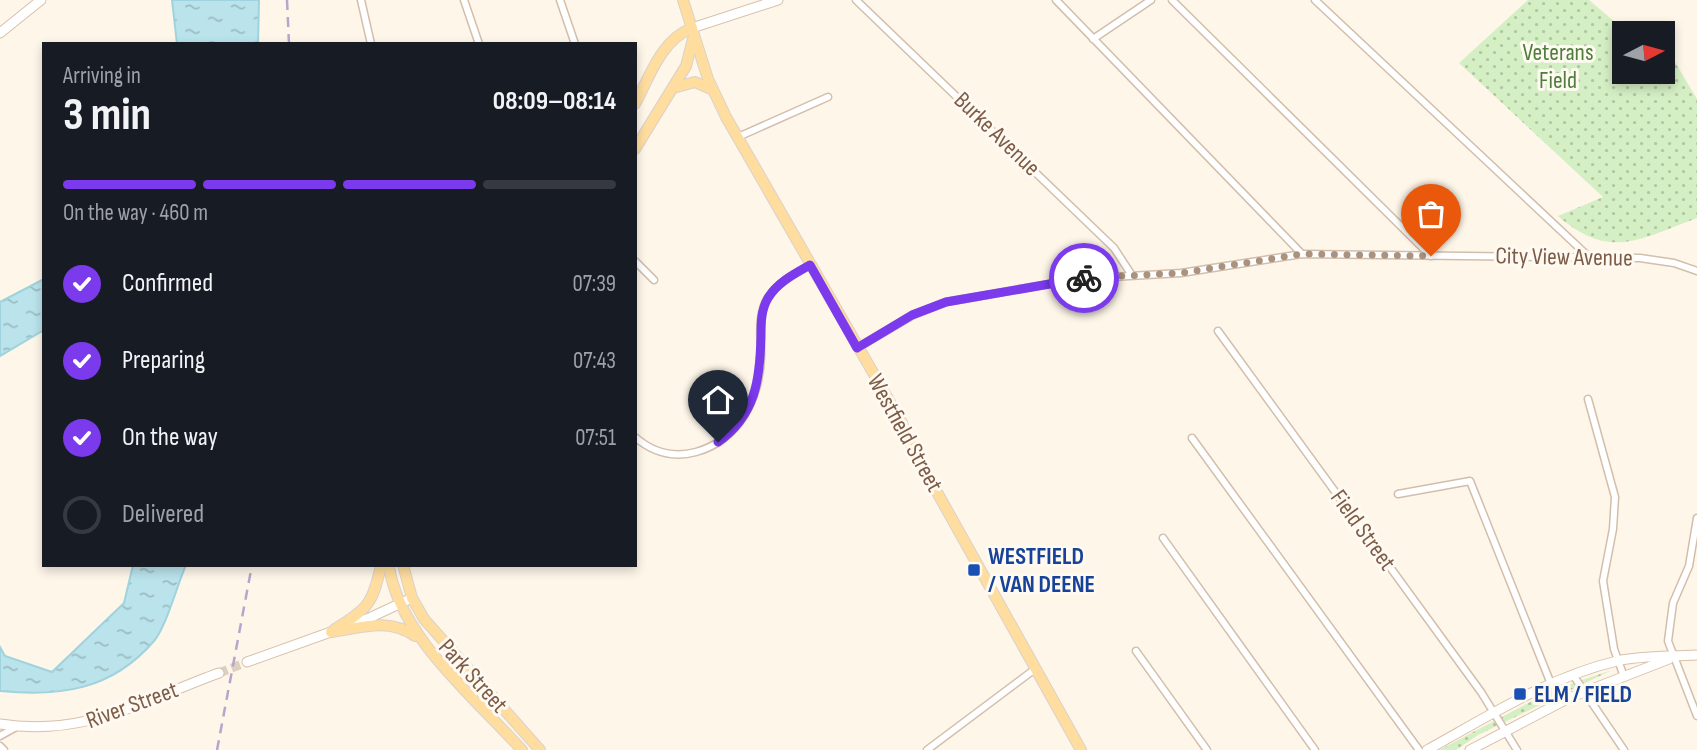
<!DOCTYPE html>
<meta charset="utf-8">
<style>
body{margin:0;font-family:"Sofia Sans Condensed",sans-serif;background:#20242c;color:#f1f3f6;height:100vh;display:flex;flex-direction:column;font-size:26px;white-space:nowrap}
*{box-sizing:border-box;margin:0}
p{font-size:23px;color:#9ea1a6}
.icon{flex:none;width:38px;height:38px;fill:none;stroke:currentColor;stroke-width:2;stroke-linecap:round;stroke-linejoin:round}
.map{position:relative;flex:1;overflow:hidden}
.drawer{position:absolute;left:42px;top:42px;width:595px;height:525px;display:flex;flex-direction:column;background:#171b24;border-radius:0px;box-shadow:0 4px 10px #0003}
.drawer>*{flex:none}
.needle{width:46px;rotate:84deg}
.controls{position:absolute;left:1612px;top:21px;display:grid;gap:14px}
.controls a{display:grid;place-items:center;width:63px;height:63px;border-radius:0px;background:#171b24;box-shadow:0 4px 10px #0003;font-size:35px}
.pin{position:absolute;display:grid;place-items:center;width:60px;height:60px;color:#fff;margin:-72px -30px;border-radius:50% 50% 50% 0;rotate:-45deg;box-shadow:0 0 7px #0007}
.pin .icon{rotate:45deg}
.courier{position:absolute;display:grid;place-items:center;width:70px;height:70px;margin:-35px;border:5px solid #7c3aed;border-radius:50%;background:#fff;color:#222;box-shadow:0 2px 9px #0007}
.head em{font-style:normal;font-weight:700}
.head div{display:flex;flex-direction:column-reverse}
.head{display:flex;align-items:center;justify-content:space-between;height:119px;padding:0 21px}
h1{font-size:46px;font-weight:700;line-height:52px}
.bar{display:grid;grid-template-columns:repeat(4,1fr);gap:10px 7px;align-content:center;height:84px;padding:0 21px}
.bar i{height:9px;border-radius:5px;background:#363941}
.bar .selected{background:#7c3aed}
.bar p{grid-column:span 4}
ol{padding:0 21px;list-style:none}
li{display:flex;align-items:center;gap:21px;height:77px}
li p{margin-inline-start:auto}
li .icon{padding:7px;border-radius:50%;background:#7c3aed;color:#fff;stroke-width:4}
li:last-child{color:#9ea1a6}
li i{width:38px;height:38px;border:4px solid #363941;border-radius:50%}
.map>svg:first-child{display:block}
.park{fill:url(#park-dots)}
.water{fill:url(#water-ripples);stroke:#9fd3de;stroke-width:2}
.lines{fill:none;stroke-linecap:round;stroke-linejoin:round}
.secondary-tunnel{stroke:#ded0c1;stroke-width:9;stroke-dasharray:9 4.5;stroke-linecap:butt}
.street-casing{stroke:#d3beac;stroke-width:9}
.secondary-casing{stroke:#d9c0ab;stroke-width:11}
.primary-casing{stroke:#dbd1cc;stroke-width:12}
.street{stroke:#fff;stroke-width:6}
.secondary{stroke:#fff;stroke-width:9}
.primary{stroke:#ffdd9f;stroke-width:10}
.rail{stroke:#baa4cb;stroke-width:2.5;stroke-dasharray:10 7;stroke-linecap:butt}
.done{stroke:#aa9280;stroke-width:7;stroke-dasharray:0 12.6}
.route{stroke:#7c3aed;stroke-width:9}
.transit-dot{fill:#1a4fb4;stroke:#fffaf1;stroke-width:2.5}
.labels{text-anchor:middle;dominant-baseline:central;stroke-width:6;stroke-linejoin:round;paint-order:stroke}
.park-label{font-size:24px;fill:#4e7d3c;stroke:#fffaf1}
.street-label{font-size:24px;fill:#7d5c48;stroke:#fffaf1}
.transit-label{font-size:24px;font-weight:bold;fill:#164399;stroke:#fffaf1;text-anchor:start}
</style>
<div class="map">
<svg width="1697" height="750" viewBox="0 0 1697 750">
<defs>
<pattern id="park-dots" width="8" height="8" patternUnits="userSpaceOnUse" patternTransform="scale(1.75)"><rect width="8" height="8" fill="#d5efc4"/><path d="M2 2h.1M6 6h.1" fill="none" stroke="#b2c5a1" stroke-width="1.8" stroke-linecap="round"/></pattern>
<pattern id="water-ripples" width="26" height="14" patternUnits="userSpaceOnUse" patternTransform="scale(1.75)"><rect width="26" height="14" fill="#bae3eb"/><path d="M2 4q2-2 4 0t4 0M15 11q2-2 4 0t4 0" fill="none" stroke="#9cbbc0"/></pattern>
</defs>
<rect width="100%" height="100%" fill="#fef6e9"/>
<!-- park -->
<g class="park">
<path d="M1528 0H1589L1628 33H1624V72H1662L1663 42 1697 99V218C1640 239 1610 261 1558 216L1603 197 1459 63Z"/>
<path d="M1612 670 1478 735 1456 750H1439L1555 689Z"/>
</g>
<!-- water -->
<g class="water">
<path d="M172 0H259L258 44H177Z"/>
<path d="M44 279V330L0 356V302Z"/>
<path d="M133 565H186C177 585 167 625 154 641 112 690 60 697 0 691V647L5 656 52 672 124 603Z"/>
</g>
<g class="lines">
<!-- secondary-tunnel -->
<path class="secondary-tunnel" d="M219 673 247 662"/>
<!-- street casing -->
<g class="street-casing">
<g id="street">
<path d="M361 0 371 44"/>
<path d="M464 0 479 44"/>
<path d="M560 0 575 44"/>
<path d="M856 0 1114 248 1131 274"/>
<path d="M1056 0 1302 254"/>
<path d="M1172 0 1431 256"/>
<path d="M1315 0 1589 257"/>
<path d="M1093 39 1151 0"/>
<path d="M738 137 828 97"/>
<path d="M635 261 654 280"/>
<path d="M1218 331 1481 692 1517 750"/>
<path d="M857 348 913 315 946 302 1078 279 1181 273 1302 254 1640 258 1674 263 1697 271"/>
<path d="M1588 399 1615 497 1613 529 1603 581 1614 649 1623 674"/>
<path d="M635 437C652 452 673 458 696 452 739 440 760 398 761 356 761 339 758 319 765 303 774 284 793 275 810 265"/>
<path d="M1192 438 1419 750"/>
<path d="M1398 494 1470 481 1551 684"/>
<path d="M1697 518 1689 566 1673 603 1668 641 1697 716"/>
<path d="M1163 538 1315 750"/>
<path d="M1136 651 1207 750"/>
<path d="M1573 675 1624 750"/>
<path d="M0 736 18 726"/>
<path d="M0 746 4 750"/>
<path d="M927 750 1035 669"/>
</g>
</g>
<!-- secondary casing -->
<g class="secondary-casing">
<g id="secondary">
<path d="M692 28 778 0"/>
<path d="M0 33 41 0"/>
<path d="M247 662 367 619 412 598"/>
<path d="M0 724C85 737 142 701 219 673"/>
<path d="M1427 750C1487 717 1549 677 1617 661 1644 655 1670 657 1697 655"/>
<path d="M1470 750 1569 698 1669 659"/>
</g>
</g>
<!-- primary casing -->
<g class="primary-casing">
<g id="primary">
<path d="M683 0 708 79 726 117 902 423 909 442 1081 750"/>
<path d="M673 88 695 82 711 89"/>
<path d="M635 104C650 76 661 40 692 28"/>
<path d="M635 149 686 66 693 39"/>
<path d="M389 565C397 634 476 699 522 750"/>
<path d="M403 565 412 598 424 619 540 750"/>
<path d="M335 629C368 609 373 603 381 565"/>
<path d="M331 632C361 628 388 617 415 636"/>
</g>
</g>
<!-- street -->
<use href="#street" class="street"/>
<!-- secondary -->
<use href="#secondary" class="secondary"/>
<!-- primary -->
<use href="#primary" class="primary"/>
<!-- rail -->
<g class="rail">
<path d="M287 0 289 44"/>
<path d="M217 750 252 565"/>
</g>
</g>
<g class="lines">
<!-- done -->
<path class="done" d="M1084 278 1181 273 1302 254 1431 256"/>
<!-- route -->
<path class="route" d="M718 442C756 415 760 379 761 336 761 323 761 310 768 298 778 282 794 274 810 265L857 348 912 315 946 302 1084 278"/>
</g>
<!-- markers -->
<g class="transit-dot">
<rect x="967" y="563" width="14" height="14" rx="3.5"/>
<rect x="1513" y="687" width="14" height="14" rx="3.5"/>
</g>
<g class="labels">
<!-- park labels -->
<g class="park-label">
<text x="1558" y="52">Veterans<tspan x="1558" dy="28">Field</tspan></text>
</g>
<!-- street labels -->
<g class="street-label">
<text transform="translate(997 134) rotate(44)">Burke Avenue</text>
<text transform="translate(1564 257) rotate(1)">City View Avenue</text>
<text transform="translate(905 433) rotate(61)">Westfield Street</text>
<text transform="translate(1363 530) rotate(54)">Field Street</text>
<text transform="translate(473 676) rotate(48)">Park Street</text>
<text transform="translate(132 705) rotate(-20)">River Street</text>
</g>
<!-- transit labels -->
<g class="transit-label">
<text x="988" y="556">WESTFIELD<tspan x="988" dy="28">/ VAN DEENE</tspan></text>
<text x="1534" y="694">ELM / FIELD</text>
</g>
</g>
</svg>
<div class="controls">
<a><svg class="needle" viewBox="-14 -14 28 28"><path d="M0-13l5 13h-10z" fill="#e53935"/><path d="M0 13l5-13h-10z" fill="#9ea1a6"/></svg></a>
</div>
<div class="pin" style="left:1431px;top:256px;background:#ea580c"><svg class="icon" aria-label="bag" viewBox="0 0 24 24"><path d="M5 8h14l-1 12H6zM9 8a3 3 0 0 1 6 0"/></svg></div>
<div class="pin" style="left:718px;top:442px;background:#1f2937"><svg class="icon" aria-label="home" viewBox="0 0 24 24"><path d="M3 11l9-7 9 7M6 9v11h12V9"/></svg></div>
<div class="courier" style="left:1084px;top:278px"><svg class="icon" aria-label="bike" viewBox="0 0 24 24"><circle cx="6" cy="16" r="4"/><circle cx="18" cy="16" r="4"/><path d="M6 16l4-8h5l3 8M10 8l3 8H6M13 5h3"/></svg></div>
<section class="drawer">
<div class="head"><div><h1>3 min</h1><p>Arriving in</p></div><em>08:09–08:14</em></div>
<div class="bar"><i class="selected"></i><i class="selected"></i><i class="selected"></i><i></i><p>On the way · 460 m</p></div>
<ol>
<li><svg class="icon" aria-label="check" viewBox="0 0 24 24"><path d="M5 12l5 5 9-10"/></svg>Confirmed<p>07:39</p></li>
<li><svg class="icon" aria-label="check" viewBox="0 0 24 24"><path d="M5 12l5 5 9-10"/></svg>Preparing<p>07:43</p></li>
<li><svg class="icon" aria-label="check" viewBox="0 0 24 24"><path d="M5 12l5 5 9-10"/></svg>On the way<p>07:51</p></li>
<li><i></i>Delivered</li>
</ol>
</section>
</div>
